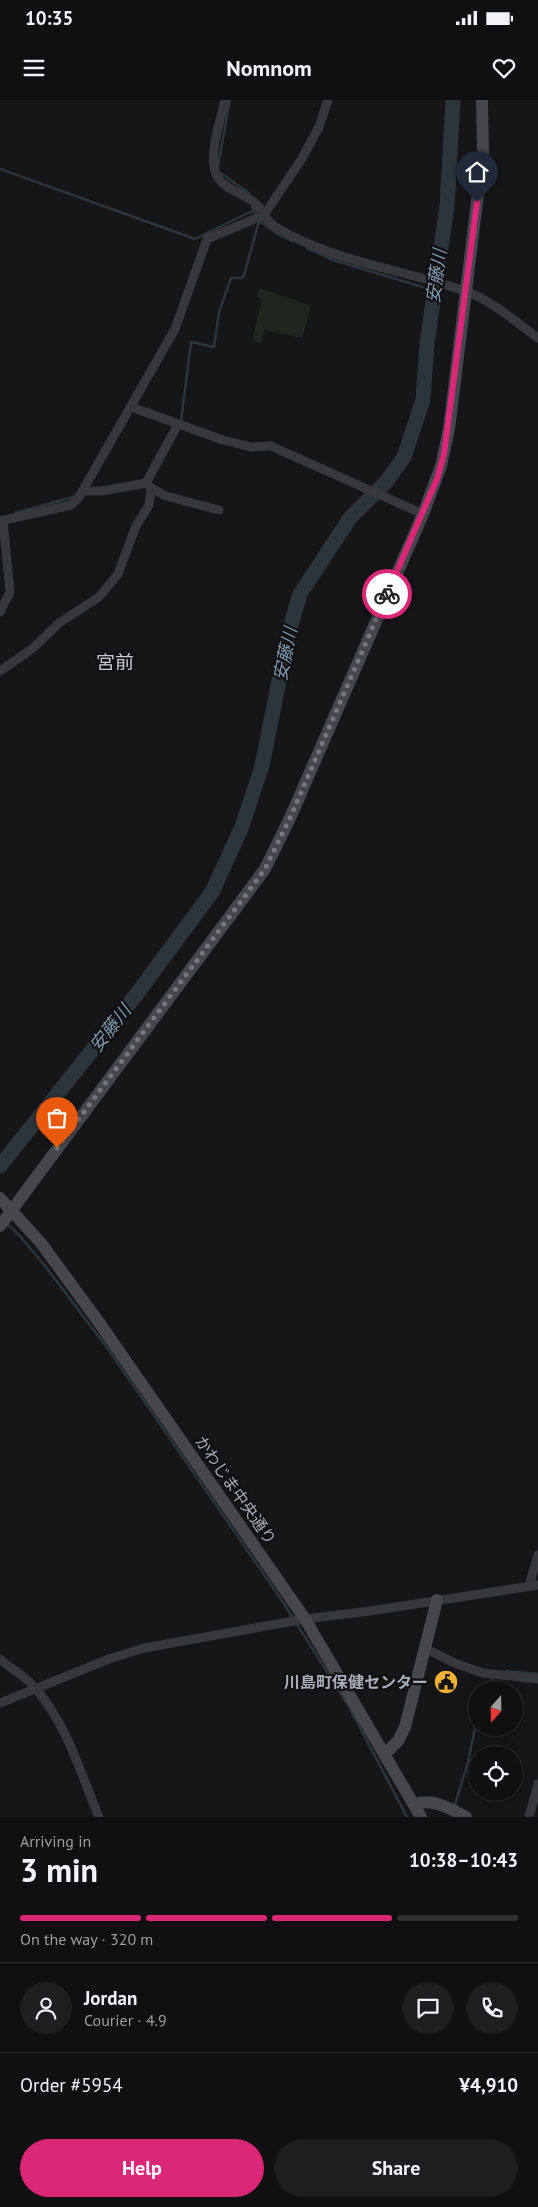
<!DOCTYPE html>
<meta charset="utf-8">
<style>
body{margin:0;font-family:"PT Sans","Noto Sans JP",sans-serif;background:#1e1e20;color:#f1f3f6;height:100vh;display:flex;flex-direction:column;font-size:19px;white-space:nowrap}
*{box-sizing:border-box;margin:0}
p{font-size:16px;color:#9c9d9f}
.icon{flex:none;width:28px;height:28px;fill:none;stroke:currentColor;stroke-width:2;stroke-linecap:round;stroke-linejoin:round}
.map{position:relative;height:1717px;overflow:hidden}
.drawer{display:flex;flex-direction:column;background:#101012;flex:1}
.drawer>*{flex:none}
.needle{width:32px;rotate:200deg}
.tools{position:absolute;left:468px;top:1581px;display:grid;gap:10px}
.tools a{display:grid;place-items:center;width:55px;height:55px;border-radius:50%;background:#101012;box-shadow:0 2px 12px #0003,0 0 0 1px #303032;font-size:25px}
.pin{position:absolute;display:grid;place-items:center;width:42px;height:42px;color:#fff;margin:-51px -21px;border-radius:50% 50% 50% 0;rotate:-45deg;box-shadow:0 0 5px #0007}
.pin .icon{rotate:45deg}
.courier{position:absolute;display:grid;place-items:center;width:50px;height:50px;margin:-25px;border:4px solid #db2777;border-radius:50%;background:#fff;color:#222;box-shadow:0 1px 6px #0007}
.overview em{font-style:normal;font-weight:800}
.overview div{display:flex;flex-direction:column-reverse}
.overview{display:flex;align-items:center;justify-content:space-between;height:85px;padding:0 20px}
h1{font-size:32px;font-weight:800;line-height:38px}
.bar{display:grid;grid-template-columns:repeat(4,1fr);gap:8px 5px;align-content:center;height:60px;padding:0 20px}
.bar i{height:6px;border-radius:4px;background:#303032}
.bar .on{background:#db2777}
.bar p{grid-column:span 4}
.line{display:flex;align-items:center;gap:12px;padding:0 20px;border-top:1px solid #303032}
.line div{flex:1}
.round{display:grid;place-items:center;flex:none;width:52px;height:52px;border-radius:26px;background:#1e1e20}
.primary-button{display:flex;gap:10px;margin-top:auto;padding:10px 20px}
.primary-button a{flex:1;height:58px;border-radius:30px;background:#db2777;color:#fff;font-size:20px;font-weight:800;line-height:58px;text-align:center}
.primary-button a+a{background:#1e1e20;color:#f1f3f6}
.status{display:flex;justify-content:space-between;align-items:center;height:35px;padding:0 25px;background:#101012;direction:ltr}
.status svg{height:14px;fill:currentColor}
header{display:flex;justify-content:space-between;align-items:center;height:65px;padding:0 20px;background:#101012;font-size:22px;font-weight:800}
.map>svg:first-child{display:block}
.green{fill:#1e261f}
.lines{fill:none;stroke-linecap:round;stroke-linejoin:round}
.stream{stroke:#2c353c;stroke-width:2.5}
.river{stroke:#2c353c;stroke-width:15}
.street{stroke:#37383d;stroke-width:9}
.secondary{stroke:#45474d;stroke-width:12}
.done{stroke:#757880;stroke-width:5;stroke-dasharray:0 9}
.route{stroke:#db2777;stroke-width:6}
.labels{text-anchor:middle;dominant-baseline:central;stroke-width:4.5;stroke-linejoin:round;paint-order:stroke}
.street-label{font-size:16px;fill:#a8adb8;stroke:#111113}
.poi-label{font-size:16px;font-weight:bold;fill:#a8adb8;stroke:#111113;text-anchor:end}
.water-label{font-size:18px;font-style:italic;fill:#7f9bb3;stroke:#111113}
.quarter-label{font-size:19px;fill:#c9ccd4;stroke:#111113}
</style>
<div class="status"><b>10:35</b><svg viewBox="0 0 49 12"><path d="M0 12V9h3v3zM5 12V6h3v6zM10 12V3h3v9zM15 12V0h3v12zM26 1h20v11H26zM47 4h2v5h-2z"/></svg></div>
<header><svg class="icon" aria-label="menu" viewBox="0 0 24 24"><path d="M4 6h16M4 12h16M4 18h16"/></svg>Nomnom<svg class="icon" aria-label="heart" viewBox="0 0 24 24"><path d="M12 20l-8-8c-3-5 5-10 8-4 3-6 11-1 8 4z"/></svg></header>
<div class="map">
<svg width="538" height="1717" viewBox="0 0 538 1717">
<rect width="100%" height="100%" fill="#161618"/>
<!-- green -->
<path class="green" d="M259 188 311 206 302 238 265 230 261 243 252 241 262 199 257 197Z"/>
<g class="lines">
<!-- stream -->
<g class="stream">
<path d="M218 66 230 0"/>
<path d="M0 69 195 139 252 111"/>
<path d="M219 72 249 93V95"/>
<path d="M251 103 256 117"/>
<path d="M259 121 278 134 293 141"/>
<path d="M307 148 333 160 436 191"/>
<path d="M181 321 191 242 214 247 219 212 231 178H242L244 175 259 121"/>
<path d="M15 413 77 396"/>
<path d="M7 1124 19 1135 46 1167 108 1249 281 1499 348 1605 407 1717"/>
<path d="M506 1571 538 1574"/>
<path d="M488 1590 493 1577"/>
<path d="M454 1708 468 1662 476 1623"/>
</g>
<!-- river -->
<path class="river" d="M0 1066 136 895 212 792 241 729 262 666 289 531 300 494 350 418 387 381 404 357 423 300 427 243 447 106 453 0"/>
<!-- street -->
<g class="street">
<path d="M225 0C221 19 209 53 215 71 219 88 243 93 255 103 263 110 265 120 274 126 332 162 402 169 465 191 491 200 516 222 538 238"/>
<path d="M131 307 223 340 251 347 271 346 423 414"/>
<path d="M146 383 178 324"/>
<path d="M151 388 166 396 219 410"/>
<path d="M83 391H102L146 383"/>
<path d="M0 421 71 405 79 397 175 229 207 139 264 115 301 60 319 27 328 0"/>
<path d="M0 512 10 492 3 420"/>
<path d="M0 571 32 549 59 523 99 497 118 474 136 426 149 405 151 388 146 383"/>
<path d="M529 1486 538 1455"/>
<path d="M424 1548 457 1564 483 1573 538 1579"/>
<path d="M0 1559C11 1569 27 1577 36 1589 67 1625 81 1674 99 1717"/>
<path d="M0 1603 109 1559 144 1548 305 1519 370 1511 538 1485"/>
<path d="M529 1717 538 1684"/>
</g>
<!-- secondary -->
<g class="secondary">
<path d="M0 1098 41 1143 98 1221 305 1519 421 1717"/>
<path d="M0 1126 265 769 290 718 423 414 441 366 449 329 483 53 482 0"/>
<path d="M385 1654 398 1641 405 1627 437 1500"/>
<path d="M414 1704C433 1698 449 1708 466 1717"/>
</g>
</g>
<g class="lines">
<!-- done -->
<path class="done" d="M57 1048 265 769 290 718 387 494"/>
<!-- route -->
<path class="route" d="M387 494 437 379 444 354 477 102"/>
</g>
<!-- icons -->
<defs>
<g id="civic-disc" transform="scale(1.25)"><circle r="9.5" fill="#f2b134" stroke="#111113"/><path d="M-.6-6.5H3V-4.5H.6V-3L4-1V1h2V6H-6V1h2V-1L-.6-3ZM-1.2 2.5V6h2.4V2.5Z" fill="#111"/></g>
</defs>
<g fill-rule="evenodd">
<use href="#civic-disc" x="446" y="1582"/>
</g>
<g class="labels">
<!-- street labels -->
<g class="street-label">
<text transform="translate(236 1390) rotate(55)">かわじま中央通り</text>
</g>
<!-- poi labels -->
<g class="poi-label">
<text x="428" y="1582">川島町保健センター</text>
</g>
<!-- water labels -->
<g class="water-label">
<text transform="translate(436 176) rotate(-82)">安藤川</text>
<text transform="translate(285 554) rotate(-78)">安藤川</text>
<text transform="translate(110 928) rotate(-52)">安藤川</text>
</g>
<!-- quarter labels -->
<g class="quarter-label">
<text x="115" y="562">宮前</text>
</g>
</g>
</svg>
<div class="tools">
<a><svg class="needle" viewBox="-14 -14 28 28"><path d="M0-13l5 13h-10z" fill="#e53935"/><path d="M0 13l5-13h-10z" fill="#9c9d9f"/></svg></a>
<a><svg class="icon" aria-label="locate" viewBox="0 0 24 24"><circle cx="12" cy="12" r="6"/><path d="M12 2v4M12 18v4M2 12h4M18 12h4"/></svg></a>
</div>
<div class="pin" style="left:57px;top:1048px;background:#ea580c"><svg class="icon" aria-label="bag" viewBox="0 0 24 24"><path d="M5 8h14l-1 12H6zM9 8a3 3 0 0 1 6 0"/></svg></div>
<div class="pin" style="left:477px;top:102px;background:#1f2937"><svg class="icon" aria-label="home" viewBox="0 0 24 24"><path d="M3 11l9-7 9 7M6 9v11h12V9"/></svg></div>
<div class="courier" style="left:387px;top:494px"><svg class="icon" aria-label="bike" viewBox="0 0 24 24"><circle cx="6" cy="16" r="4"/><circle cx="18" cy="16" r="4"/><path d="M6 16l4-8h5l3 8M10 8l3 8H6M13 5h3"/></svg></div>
</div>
<section class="drawer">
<div class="overview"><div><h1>3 min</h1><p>Arriving in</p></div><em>10:38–10:43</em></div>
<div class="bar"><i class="on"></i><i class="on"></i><i class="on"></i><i></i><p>On the way · 320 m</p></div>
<div class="line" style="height:90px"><a class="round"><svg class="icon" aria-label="person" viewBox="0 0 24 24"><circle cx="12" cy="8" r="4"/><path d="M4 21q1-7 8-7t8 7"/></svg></a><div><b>Jordan</b><p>Courier · 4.9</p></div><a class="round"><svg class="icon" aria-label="chat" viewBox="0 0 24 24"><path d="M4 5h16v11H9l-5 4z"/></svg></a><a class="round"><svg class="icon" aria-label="phone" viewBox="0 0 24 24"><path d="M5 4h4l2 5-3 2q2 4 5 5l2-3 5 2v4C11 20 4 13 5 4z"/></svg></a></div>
<div class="line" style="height:65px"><div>Order #5954</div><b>¥4,910</b></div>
<div class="primary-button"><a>Help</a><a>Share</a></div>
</section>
